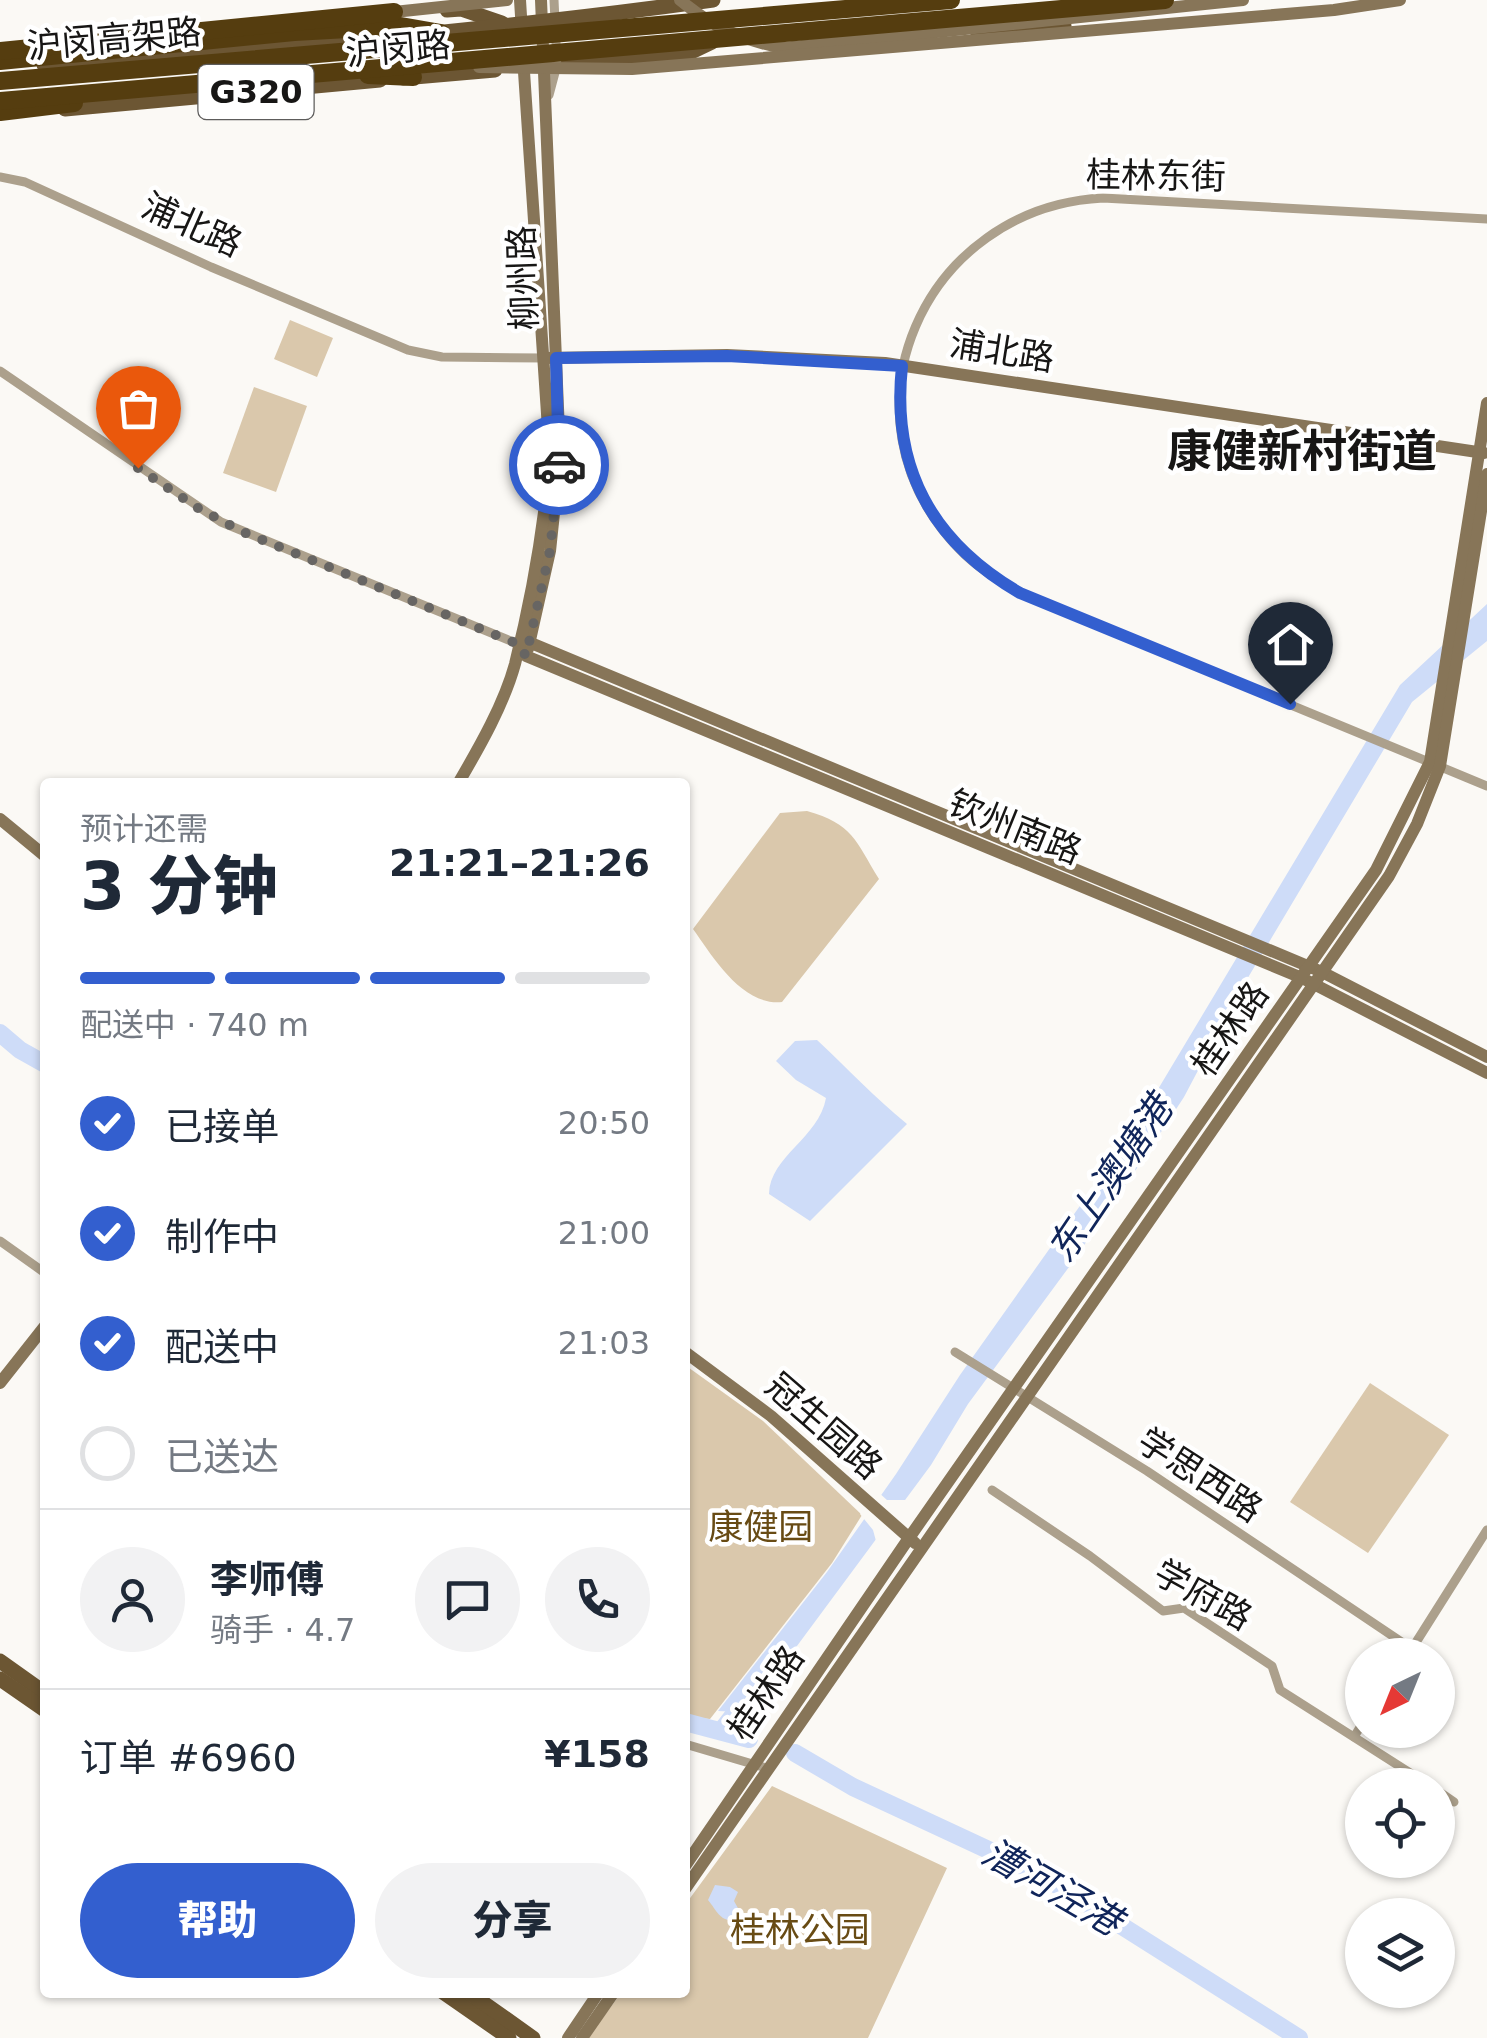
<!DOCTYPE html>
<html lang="zh">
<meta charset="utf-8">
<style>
body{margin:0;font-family:"DejaVu Sans","Noto Sans SC",sans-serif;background:#f2f2f3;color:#1f2937;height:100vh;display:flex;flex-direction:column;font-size:38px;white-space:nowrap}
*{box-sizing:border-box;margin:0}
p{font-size:32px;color:#747a83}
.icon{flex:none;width:55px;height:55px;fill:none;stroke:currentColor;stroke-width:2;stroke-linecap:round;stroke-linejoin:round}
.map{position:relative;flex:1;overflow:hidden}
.sheet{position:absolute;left:40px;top:778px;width:650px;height:1220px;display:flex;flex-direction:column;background:#fff;border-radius:10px;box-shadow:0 2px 8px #0004}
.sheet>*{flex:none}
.needle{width:65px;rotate:223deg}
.tools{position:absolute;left:1345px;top:1638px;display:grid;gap:20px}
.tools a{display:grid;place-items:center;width:110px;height:110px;border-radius:50%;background:#fff;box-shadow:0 2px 8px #0004;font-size:50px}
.pin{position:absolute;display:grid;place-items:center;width:85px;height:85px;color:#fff;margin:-102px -42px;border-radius:50% 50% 50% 0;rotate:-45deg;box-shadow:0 0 10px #0007}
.pin .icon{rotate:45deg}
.courier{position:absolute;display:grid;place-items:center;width:100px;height:100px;margin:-50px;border:8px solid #335fcf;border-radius:50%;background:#fff;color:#222;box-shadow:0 2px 12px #0007}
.headline em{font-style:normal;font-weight:800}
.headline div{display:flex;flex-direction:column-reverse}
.headline{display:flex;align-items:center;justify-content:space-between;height:170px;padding:0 40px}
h1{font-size:65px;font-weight:800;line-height:75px}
.bar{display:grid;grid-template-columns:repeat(4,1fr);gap:15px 10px;align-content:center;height:120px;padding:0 40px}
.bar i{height:12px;border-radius:8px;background:#e0e1e3}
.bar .selected{background:#335fcf}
.bar p{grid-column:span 4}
.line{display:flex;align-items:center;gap:25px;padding:0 40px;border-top:2px solid #e0e1e3}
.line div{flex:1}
.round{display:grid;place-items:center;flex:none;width:105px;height:105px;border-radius:52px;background:#f2f2f3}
ol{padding:0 40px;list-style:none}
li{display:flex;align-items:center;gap:30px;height:110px}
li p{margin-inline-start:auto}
li .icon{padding:10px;border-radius:50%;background:#335fcf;color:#fff;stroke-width:4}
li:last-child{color:#747a83}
li i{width:55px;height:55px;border:5px solid #e0e1e3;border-radius:50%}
.action{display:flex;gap:20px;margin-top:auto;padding:20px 40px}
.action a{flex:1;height:115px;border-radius:60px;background:#335fcf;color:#fff;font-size:40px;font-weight:800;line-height:115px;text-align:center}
.action a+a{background:#f2f2f3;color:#1f2937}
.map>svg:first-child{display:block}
.green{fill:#dac8ac}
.water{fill:#cedcf8}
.pier{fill:#fbf9f5}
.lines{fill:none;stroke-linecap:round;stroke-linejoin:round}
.canal{stroke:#cedcf8;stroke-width:10}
.river{stroke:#cedcf8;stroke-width:18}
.street{stroke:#aca08c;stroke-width:9}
.secondary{stroke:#877558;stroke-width:12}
.primary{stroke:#6c5633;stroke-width:15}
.highway{stroke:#553d0f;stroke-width:18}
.secondary-bridge{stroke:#877558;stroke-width:12}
.highway-bridge{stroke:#553d0f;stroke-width:18}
.done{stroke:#676563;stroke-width:10;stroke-dasharray:0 18}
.route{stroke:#335fcf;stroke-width:12}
.labels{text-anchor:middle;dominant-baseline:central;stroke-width:9;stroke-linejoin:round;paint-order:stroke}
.shield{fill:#fff;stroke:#5d5c5b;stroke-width:2.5}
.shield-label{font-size:32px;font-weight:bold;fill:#171615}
.street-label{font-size:35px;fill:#171615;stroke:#fff}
.park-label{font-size:35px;fill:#684b14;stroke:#fff}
.water-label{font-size:38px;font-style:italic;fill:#10255a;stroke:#fff}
.district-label{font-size:45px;font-weight:bold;fill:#171615;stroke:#fff}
</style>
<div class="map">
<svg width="1487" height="2038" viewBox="0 0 1487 2038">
<rect width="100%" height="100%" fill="#fbf9f5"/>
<!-- green -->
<g class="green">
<path d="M290 320 333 338 317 377 274 359Z"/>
<path d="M254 387 307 406 276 492 223 473Z"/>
<path d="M807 811C853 824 855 840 879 879L782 1002C742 1006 713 957 693 929L780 813Z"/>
<path d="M685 1365 763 1421 862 1515 832 1563 710 1719 685 1717Z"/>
<path d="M1370 1383 1449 1435 1368 1553 1290 1502Z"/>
<path d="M772 1786 947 1868 868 2038H588L621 1993 685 1992V1905Z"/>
</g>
<!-- water -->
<g class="water">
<path d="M1487 604V641L1412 702 1240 991 1184 1097 1146 1155 1069 1267 968 1404 931 1465 754 1704 758 1713 718 1711 827 1572 896 1474 960 1375 1133 1131 1400 685Z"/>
<path d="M817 1040C848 1069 874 1097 907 1124L810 1221 769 1194C770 1156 819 1138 826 1098L796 1080 776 1061 795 1041Z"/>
<path d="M715 1885 730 1887 738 1892 734 1901 739 1910V1920C720 1923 718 1912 708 1900Z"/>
</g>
<!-- pier -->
<path class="pier" d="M877 1491 887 1500H911L873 1551 876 1541 873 1530 860 1514Z"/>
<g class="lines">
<!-- canal -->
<path class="canal" d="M717 1730 737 1704"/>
<!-- river -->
<g class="river">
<path d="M0 1033 20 1050 45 1064"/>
<path d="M685 1722 749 1739"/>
<path d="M795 1753 853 1787 1038 1873 1299 2038"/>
</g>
<!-- street -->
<g class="street">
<path d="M549 95 557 65 554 0"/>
<path d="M0 177 25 182 211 267 408 350 442 357 544 358"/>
<path d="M1487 219 1103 198C924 207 830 415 959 549 977 568 998 580 1020 593L1487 786"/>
<path d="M0 371 221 522 518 644"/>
<path d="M0 1241 45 1273"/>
<path d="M955 1352 1147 1471 1412 1649"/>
<path d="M992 1490 1090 1556 1163 1611 1184 1608 1272 1666 1280 1690 1429 1785"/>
<path d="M1408 1655 1487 1530"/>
<path d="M1354 1737 1362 1724"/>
<path d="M685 1744 766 1768"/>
<path d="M1438 1791 1454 1802"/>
</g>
<!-- secondary -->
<g class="secondary">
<path d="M520 0 522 32"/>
<path d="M544 358 727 355 885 363 1484 453"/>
<path d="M518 644 526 656 1302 978 1487 1073"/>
<path d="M518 644 531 643 1322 972 1487 1057"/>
<path d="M528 649 550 551 560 456 541 0"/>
<path d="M459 782C480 746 504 704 515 664 532 596 544 527 550 458L523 57"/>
<path d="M0 819 45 856"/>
<path d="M685 1352 771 1416 915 1543"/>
<path d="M0 1383 45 1326"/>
<path d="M685 1866 909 1538 1376 870 1430 762 1487 403"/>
<path d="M685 1889 1389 876 1417 824 1440 766 1487 474"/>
<path d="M568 2038 599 1992"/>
<path d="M582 2038 614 1992"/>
</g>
<!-- primary -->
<g class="primary">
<path d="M447 10 461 9 502 23"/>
<path d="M978 34 1064 26"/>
<path d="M568 64 687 54 712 42"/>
<path d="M44 65C268 50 491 31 713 0"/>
<path d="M403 78 495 70"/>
<path d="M65 109 380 80"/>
<path d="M0 1661 45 1693"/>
<path d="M0 1679 45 1710"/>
<path d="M443 1992 509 2038"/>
<path d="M468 1992 533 2038"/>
</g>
<!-- highway -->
<g class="highway">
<path d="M0 61 294 32 401 26 441 33"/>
<path d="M368 75 413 77"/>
<path d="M0 112 74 103"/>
</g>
<!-- secondary-bridge -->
<g class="secondary-bridge">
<path d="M680 0C712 27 742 40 783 48L1243 0"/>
<path d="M394 12 507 0"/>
<path d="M479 67 632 69 1334 10 1400 0"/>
</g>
<!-- highway-bridge -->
<g class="highway-bridge">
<path d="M0 51 394 12"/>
<path d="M0 81 951 0"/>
<path d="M0 101C388 69 776 33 1165 0"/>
</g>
</g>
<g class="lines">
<!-- done -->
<path class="done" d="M138 468 198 508 243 532 518 644 526 656 550 551 559 465"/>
<!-- route -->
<path class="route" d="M559 465 556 358 727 356 902 366C891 468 932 542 1020 593L1290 704"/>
</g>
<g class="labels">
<!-- shield labels -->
<rect class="shield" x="198.5" y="65" width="115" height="54" rx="8"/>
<g class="shield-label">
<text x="256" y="92">G320</text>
</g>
<!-- street labels -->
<g class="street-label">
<text transform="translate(114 39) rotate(-5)">沪闵高架路</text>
<text transform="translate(398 49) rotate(-5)">沪闵路</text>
<text transform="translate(1156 176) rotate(1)">桂林东街</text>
<text transform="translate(192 225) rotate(24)">浦北路</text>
<text transform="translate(523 278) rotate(-92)">柳州路</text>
<text transform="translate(1002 351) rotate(9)">浦北路</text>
<text transform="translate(1015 827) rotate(22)">钦州南路</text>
<text transform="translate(1230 1029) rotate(-55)">桂林路</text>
<text transform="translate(824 1426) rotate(41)">冠生园路</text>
<text transform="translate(1200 1475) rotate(33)">学思西路</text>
<text transform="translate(1203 1595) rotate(29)">学府路</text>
<text transform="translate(766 1693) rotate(-56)">桂林路</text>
</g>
<!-- park labels -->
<g class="park-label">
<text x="761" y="1527">康健园</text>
<text x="800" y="1930">桂林公园</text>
</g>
<!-- water labels -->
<g class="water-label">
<text transform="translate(1110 1179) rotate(-56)">东上澳塘港</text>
<text transform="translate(1052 1887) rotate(30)">漕河泾港</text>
</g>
<!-- district labels -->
<g class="district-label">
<text x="1302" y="451">康健新村街道</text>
</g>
</g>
</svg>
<div class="tools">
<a><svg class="needle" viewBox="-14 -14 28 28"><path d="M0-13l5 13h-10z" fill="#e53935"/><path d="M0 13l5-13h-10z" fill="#747a83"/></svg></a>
<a><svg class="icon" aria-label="locate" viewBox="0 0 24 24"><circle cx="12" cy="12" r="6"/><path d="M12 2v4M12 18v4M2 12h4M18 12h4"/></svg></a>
<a><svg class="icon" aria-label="layers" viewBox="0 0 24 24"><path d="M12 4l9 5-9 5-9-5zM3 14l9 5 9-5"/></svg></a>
</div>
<div class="pin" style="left:138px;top:468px;background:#ea580c"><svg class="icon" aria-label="bag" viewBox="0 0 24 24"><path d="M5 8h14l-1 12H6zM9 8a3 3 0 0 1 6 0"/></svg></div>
<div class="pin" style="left:1290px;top:704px;background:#1f2937"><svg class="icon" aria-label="home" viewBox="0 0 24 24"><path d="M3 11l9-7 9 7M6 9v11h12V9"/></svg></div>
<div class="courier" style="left:559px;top:465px"><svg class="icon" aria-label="car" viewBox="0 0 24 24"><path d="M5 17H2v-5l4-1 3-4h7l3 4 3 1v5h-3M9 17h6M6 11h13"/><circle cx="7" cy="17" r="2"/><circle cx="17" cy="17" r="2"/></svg></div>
<section class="sheet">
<div class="headline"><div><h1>3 分钟</h1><p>预计还需</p></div><em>21:21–21:26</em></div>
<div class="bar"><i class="selected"></i><i class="selected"></i><i class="selected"></i><i></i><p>配送中 · 740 m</p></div>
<ol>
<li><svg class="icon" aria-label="check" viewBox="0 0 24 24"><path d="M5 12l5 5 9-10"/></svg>已接单<p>20:50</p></li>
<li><svg class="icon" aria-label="check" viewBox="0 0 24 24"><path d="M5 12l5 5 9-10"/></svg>制作中<p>21:00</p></li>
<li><svg class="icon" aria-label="check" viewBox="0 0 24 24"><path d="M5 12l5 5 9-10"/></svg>配送中<p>21:03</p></li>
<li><i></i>已送达</li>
</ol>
<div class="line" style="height:180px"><a class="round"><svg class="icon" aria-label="person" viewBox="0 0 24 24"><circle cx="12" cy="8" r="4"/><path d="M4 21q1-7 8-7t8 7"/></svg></a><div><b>李师傅</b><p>骑手 · 4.7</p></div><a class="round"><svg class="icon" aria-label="chat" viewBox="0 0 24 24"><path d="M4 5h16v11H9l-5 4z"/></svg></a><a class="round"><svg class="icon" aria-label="phone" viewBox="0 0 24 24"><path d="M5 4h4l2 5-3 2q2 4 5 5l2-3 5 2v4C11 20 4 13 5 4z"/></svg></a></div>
<div class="line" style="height:130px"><div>订单 #6960</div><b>¥158</b></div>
<div class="action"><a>帮助</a><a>分享</a></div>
</section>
</div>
